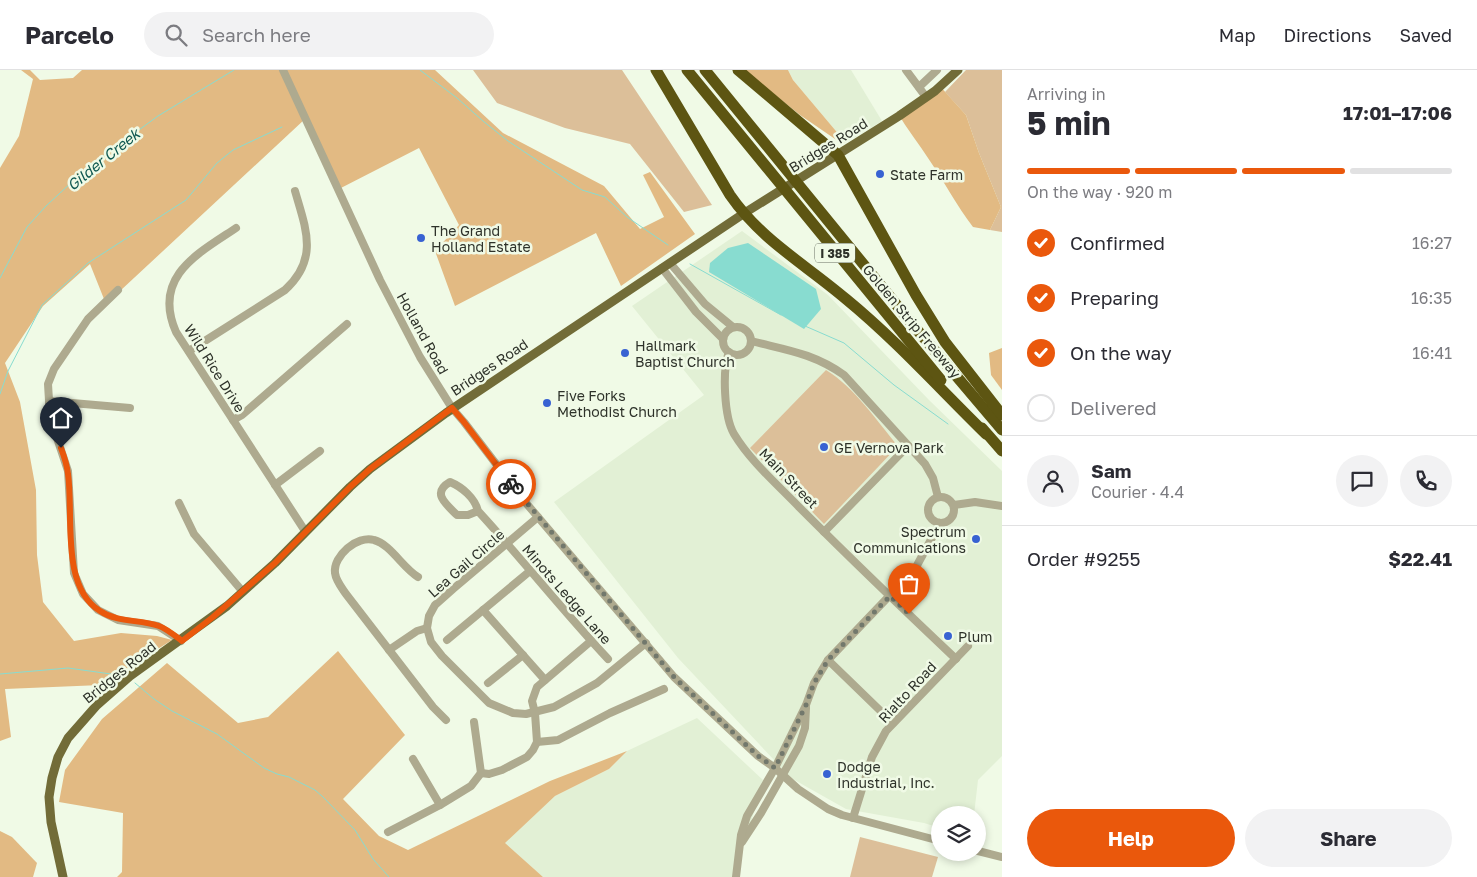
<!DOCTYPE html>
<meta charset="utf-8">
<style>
body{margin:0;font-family:"Golos Text",sans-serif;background:#f2f2f3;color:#2b2b33;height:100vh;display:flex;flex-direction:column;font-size:19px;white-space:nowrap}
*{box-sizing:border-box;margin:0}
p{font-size:16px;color:#7c7c81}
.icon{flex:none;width:28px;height:28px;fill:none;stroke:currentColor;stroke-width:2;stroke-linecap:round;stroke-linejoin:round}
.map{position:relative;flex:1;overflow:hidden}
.details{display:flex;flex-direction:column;background:#fff;width:475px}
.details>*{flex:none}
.controls{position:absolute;left:931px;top:736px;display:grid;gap:10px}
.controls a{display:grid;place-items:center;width:55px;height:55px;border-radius:50%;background:#fff;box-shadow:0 2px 8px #0003;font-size:25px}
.pin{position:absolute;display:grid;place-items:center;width:42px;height:42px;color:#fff;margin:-51px -21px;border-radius:50% 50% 50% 0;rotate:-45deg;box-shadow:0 0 5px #0007}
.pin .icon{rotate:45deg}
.courier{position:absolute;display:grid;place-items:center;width:50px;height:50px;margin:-25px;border:4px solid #ea580c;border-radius:50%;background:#fff;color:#222;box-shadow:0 1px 6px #0007}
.summary em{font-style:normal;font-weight:700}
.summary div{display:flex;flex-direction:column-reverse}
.summary{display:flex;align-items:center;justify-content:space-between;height:85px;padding:0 25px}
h1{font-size:32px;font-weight:700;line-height:38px}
.bar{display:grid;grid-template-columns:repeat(4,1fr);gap:8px 5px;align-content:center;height:60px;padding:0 25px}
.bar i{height:6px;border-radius:4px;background:#e1e1e2}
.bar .active{background:#ea580c}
.bar p{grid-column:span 4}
.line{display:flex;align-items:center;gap:12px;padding:0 25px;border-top:1px solid #e1e1e2}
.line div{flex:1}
.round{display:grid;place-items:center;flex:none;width:52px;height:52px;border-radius:26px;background:#f2f2f3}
ol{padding:0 25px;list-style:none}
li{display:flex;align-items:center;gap:15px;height:55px}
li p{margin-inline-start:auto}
li .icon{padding:5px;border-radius:50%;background:#ea580c;color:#fff;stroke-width:4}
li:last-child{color:#7c7c81}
li i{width:28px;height:28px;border:2px solid #e1e1e2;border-radius:50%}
.action{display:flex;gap:10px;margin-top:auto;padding:10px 25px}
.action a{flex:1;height:58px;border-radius:30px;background:#ea580c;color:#fff;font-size:20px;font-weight:700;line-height:58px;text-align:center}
.action a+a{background:#f2f2f3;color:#2b2b33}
header{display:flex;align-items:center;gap:30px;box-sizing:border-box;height:70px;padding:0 25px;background:#fff;border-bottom:1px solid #e1e1e2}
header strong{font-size:24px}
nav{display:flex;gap:28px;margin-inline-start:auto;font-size:18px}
.search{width:350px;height:45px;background:#f2f2f3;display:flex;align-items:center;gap:12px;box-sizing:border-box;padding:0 18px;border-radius:28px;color:#7c7c81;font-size:19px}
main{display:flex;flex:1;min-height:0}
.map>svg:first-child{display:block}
.built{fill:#e2f0d5}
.green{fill:#dcbf99}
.forest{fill:#e2ba83}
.water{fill:#88dcd0}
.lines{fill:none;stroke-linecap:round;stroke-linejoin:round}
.stream{stroke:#88dcd0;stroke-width:1}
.minor{stroke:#aeaa8f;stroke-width:8}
.major{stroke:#726c38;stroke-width:9}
.highway{stroke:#5d5512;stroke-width:11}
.done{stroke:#72786c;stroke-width:5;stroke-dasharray:0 9}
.route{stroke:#ea580c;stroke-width:6}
.poi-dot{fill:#3862d2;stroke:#f0fae6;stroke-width:2}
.labels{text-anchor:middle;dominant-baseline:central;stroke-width:5;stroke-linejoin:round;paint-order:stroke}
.shield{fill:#f0fae6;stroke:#686e62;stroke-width:1}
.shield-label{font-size:12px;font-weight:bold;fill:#2e322a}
.street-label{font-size:14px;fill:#2e322a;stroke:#f0fae6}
.poi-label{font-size:14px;fill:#2e322a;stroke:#f0fae6;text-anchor:start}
.water-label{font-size:15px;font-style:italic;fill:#0f5850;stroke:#f0fae6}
</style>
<header>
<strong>Parcelo</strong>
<div class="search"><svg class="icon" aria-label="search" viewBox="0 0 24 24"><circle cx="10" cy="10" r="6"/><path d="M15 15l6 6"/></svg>Search here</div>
<nav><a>Map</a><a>Directions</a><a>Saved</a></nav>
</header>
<main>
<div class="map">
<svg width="1002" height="807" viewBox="0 0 1002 807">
<rect width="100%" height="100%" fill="#f0fae6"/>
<!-- built -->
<g class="built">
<path d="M788 0H851L882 51 846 73 793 10Z"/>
<path d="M742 161 828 225 929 330 1002 401V686L978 710 974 745H940V758L924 753 846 739 791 708 678 588 554 432 704 325 632 236Z"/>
<path d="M697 648 764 711 733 807H543L504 773 555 726 609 699 627 681Z"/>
</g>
<!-- green -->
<g class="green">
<path d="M473 0H622L712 135 684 142 630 74 565 58 497 33Z"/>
<path d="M966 0H1002V162L990 160 1001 137 979 83 966 45 945 22Z"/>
<path d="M826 300C855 318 876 350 898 376L824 454 750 378Z"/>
<path d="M860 767 938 787 932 807H850Z"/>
</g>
<!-- forest -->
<g class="forest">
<path d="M21 0H30L40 10 73 8 82 0H435L503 63 604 116 640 159 664 147 643 105 650 102 695 164 621 216 596 163 455 236 435 181 459 155 419 78 337 120 305 49 106 234 90 194 43 236 5 293 20 332 36 420 37 485 43 532 74 571 121 563 157 566 172 570 101 615 5 619 11 667 0 671V98L19 66 33 9Z"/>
<path d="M744 0H788L793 10 846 73 838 71 800 45Z"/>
<path d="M938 14 966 45 979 83 1001 137 990 160 973 157C957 136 945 113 930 91 919 74 907 59 897 42L929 22Z"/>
<path d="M1002 278V320L991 305 989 283Z"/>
<path d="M338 581 405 665 343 729 379 766 408 780 550 711 627 681 609 699 555 726 505 773 543 807H117L122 802 123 743 59 732 65 700 102 649 167 593 238 653 268 647Z"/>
<path d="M0 761 12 767 37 793 33 807H0Z"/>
</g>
<!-- water -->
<path class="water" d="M748 173 816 219 821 239 804 259 709 202 710 193 728 178Z"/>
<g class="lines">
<!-- stream -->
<g class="stream">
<path d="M420 0 457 28 483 51 508 71 582 120 605 127 627 147 668 175"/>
<path d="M690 194 781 245"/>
<path d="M0 208 27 157 46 136 87 98 158 46 234 0"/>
<path d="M805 256 844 273 894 315 948 354"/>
<path d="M0 324 8 301 42 235 88 193 186 130 217 93 233 80 282 57"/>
<path d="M0 604 68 598 111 604H124"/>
<path d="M135 613 154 629 172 641 217 664 264 698 277 704 289 707 315 720 323 727 355 760 373 789 389 807"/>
</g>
<!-- minor -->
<g class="minor">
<path d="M283 0 380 210 420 287 452 338 464 352 526 433 674 607 758 686 775 698 798 719 828 739 842 745 940 771"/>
<path d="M906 0 926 27"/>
<path d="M919 17 937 0"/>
<path d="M236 158C197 184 152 207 176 262L305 461"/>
<path d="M670 193 705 234 733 257"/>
<path d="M662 198 696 242 723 269"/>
<path d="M118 220 88 249 54 299 48 314 50 347 68 401 74 503 83 524 98 540 118 550 158 556 181 571"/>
<circle cx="737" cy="271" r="14"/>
<path d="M751 271C786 280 813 283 844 305L925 394 933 408 938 427"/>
<path d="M189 281 285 220C319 189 306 159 295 121"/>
<path d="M729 282C722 300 724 347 734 364 751 392 777 414 800 438 851 489 903 539 956 589"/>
<path d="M49 331 130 338"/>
<path d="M233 350 242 345 347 254"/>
<path d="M275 415 320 381"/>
<circle cx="941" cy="440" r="13"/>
<path d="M179 433 194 464 243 522"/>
<path d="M954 435 975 432 1002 436"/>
<path d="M478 441C475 428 462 417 450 412 431 423 446 434 457 445H468L478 441C523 490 563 541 608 589"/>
<path d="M538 447 453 519 435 535 429 546 427 558 431 572 442 586 489 633 513 643 526 644 554 637 597 613 646 573"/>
<path d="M824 462 908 376"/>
<path d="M418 507C403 498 390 474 374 470 357 465 333 486 335 503 336 511 342 518 346 524L433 637 446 650"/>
<path d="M483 540 545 610"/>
<path d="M447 570 530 501"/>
<path d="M389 580 417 561 427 558"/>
<path d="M828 590 893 653"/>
<path d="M488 613 523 585"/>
<path d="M474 652 481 703"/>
<path d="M537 672 558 670 610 643 664 619"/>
<path d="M413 689 440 735"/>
<path d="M481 703 489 704 502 700 527 687 533 680 537 672 535 643 532 631 537 617 591 571"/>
<path d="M853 748 872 687 886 661 968 576"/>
<path d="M388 762 440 735 471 716 481 703"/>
<path d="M742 772 761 743 799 676 805 658 806 638"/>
<path d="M978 781 1002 787"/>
<path d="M736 807 741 765 747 746 775 698 806 635 814 613 828 590 915 499 940 453"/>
</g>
<!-- major -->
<path class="major" d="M63 807 51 752 49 727 52 708 58 687 68 668 97 635 130 606 227 536 275 493 350 417 370 399 446 343 743 144 899 46 935 21 958 0"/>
<!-- highway -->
<g class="highway">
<path d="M656 0 730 125C761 170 805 194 846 229 896 270 940 319 986 364"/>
<path d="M687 0 941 310"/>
<path d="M705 0 913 255 1002 360"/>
<path d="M738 0 838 85 916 225 945 272 1002 345"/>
<path d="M982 358 1002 381"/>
</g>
</g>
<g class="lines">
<!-- done -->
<path class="done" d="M511 414 674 607 758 686 775 698 806 635 814 613 828 590 890 526 909 544"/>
<!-- route -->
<path class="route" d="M61 378C64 386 67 395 68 404 74 445 60 516 100 541 118 553 139 549 159 556 167 559 174 565 182 571L213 547 275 493 350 417 370 399 452 338 464 352 511 414"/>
</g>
<!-- markers -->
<g class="poi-dot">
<circle cx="880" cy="104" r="5"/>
<circle cx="421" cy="168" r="5"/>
<circle cx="625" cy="283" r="5"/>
<circle cx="547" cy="333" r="5"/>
<circle cx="824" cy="377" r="5"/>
<circle cx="976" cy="469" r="5"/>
<circle cx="948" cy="566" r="5"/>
<circle cx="827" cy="704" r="5"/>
</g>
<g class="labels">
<!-- shield labels -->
<rect class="shield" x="815" y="173.5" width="40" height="19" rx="4"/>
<g class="shield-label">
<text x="835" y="183">I 385</text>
</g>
<!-- street labels -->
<g class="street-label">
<text transform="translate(828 75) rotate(-32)">Bridges Road</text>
<text transform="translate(912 251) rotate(50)">Golden Strip Freeway</text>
<text transform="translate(423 263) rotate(61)">Holland Road</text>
<text transform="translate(489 297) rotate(-34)">Bridges Road</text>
<text transform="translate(215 298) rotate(58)">Wild Rice Drive</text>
<text transform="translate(789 408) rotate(46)">Main Street</text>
<text transform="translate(466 493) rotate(-41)">Lea Gail Circle</text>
<text transform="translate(567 524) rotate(49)">Minots Ledge Lane</text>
<text transform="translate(119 602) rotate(-39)">Bridges Road</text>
<text transform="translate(907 622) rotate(-47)">Rialto Road</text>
</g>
<!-- poi labels -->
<g class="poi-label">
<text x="890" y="104">State Farm</text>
<text x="431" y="160">The Grand<tspan x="431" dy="16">Holland Estate</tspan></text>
<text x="635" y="275">Hallmark<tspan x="635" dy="16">Baptist Church</tspan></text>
<text x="557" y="325">Five Forks<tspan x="557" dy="16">Methodist Church</tspan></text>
<text x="834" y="377">GE Vernova Park</text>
<text x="966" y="461" text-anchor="end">Spectrum<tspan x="966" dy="16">Communications</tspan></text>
<text x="958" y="566">Plum</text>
<text x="837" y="696">Dodge<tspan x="837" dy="16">Industrial, Inc.</tspan></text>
</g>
<!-- water labels -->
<g class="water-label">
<text transform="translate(103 89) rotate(-39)">Gilder Creek</text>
</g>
</g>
</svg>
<div class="controls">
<a><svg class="icon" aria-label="layers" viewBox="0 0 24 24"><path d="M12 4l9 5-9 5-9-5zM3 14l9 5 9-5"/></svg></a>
</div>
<div class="pin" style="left:909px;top:544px;background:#ea580c"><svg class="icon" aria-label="bag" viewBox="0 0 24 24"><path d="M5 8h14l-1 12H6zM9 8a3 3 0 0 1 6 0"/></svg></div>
<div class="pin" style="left:61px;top:378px;background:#1f2937"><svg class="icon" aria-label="home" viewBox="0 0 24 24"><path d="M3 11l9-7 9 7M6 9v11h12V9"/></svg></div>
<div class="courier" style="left:511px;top:414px"><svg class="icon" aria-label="bike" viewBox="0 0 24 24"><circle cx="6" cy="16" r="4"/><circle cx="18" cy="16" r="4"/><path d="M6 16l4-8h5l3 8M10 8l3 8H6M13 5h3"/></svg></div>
</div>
<section class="details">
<div class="summary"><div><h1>5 min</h1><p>Arriving in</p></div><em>17:01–17:06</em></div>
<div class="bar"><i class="active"></i><i class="active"></i><i class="active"></i><i></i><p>On the way · 920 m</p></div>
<ol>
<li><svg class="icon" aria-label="check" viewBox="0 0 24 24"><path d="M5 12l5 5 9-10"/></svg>Confirmed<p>16:27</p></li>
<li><svg class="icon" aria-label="check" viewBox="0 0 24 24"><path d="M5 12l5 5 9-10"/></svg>Preparing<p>16:35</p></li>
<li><svg class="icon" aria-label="check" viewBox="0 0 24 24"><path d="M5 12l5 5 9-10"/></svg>On the way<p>16:41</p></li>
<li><i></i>Delivered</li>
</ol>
<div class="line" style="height:90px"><a class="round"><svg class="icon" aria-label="person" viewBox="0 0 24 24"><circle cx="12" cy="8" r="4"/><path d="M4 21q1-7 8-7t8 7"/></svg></a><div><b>Sam</b><p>Courier · 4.4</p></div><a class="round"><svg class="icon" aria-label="chat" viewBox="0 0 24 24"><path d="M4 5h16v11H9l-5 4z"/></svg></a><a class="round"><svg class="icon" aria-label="phone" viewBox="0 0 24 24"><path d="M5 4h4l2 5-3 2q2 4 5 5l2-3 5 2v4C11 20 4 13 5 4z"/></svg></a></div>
<div class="line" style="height:65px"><div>Order #9255</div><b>$22.41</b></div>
<div class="action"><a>Help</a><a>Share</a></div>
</section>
</main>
